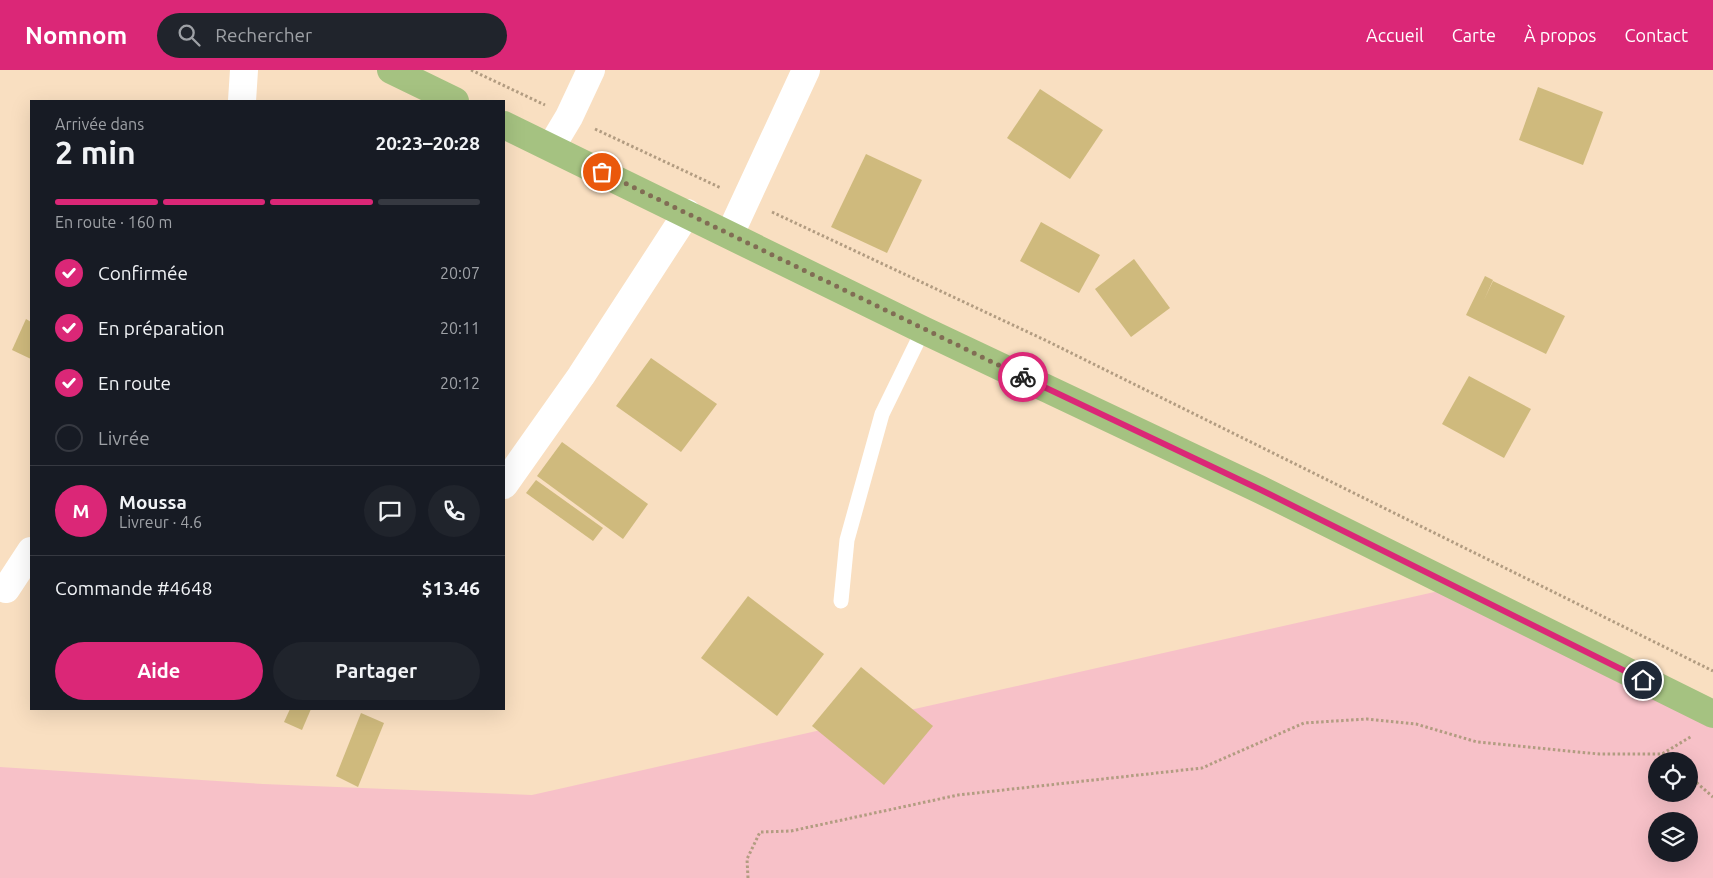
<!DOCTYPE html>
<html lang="fr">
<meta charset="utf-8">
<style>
body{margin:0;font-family:Ubuntu,sans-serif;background:#20242c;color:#f1f3f6;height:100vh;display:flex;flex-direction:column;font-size:19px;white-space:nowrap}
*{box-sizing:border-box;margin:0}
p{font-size:16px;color:#9ea1a6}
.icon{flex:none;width:28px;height:28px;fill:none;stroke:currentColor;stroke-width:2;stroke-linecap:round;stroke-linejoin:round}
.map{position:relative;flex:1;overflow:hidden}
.side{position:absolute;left:30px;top:30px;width:475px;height:610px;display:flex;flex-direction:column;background:#171b24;border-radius:0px;box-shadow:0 5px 20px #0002}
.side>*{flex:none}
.fabs{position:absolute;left:1648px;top:682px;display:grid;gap:10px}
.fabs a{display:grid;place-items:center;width:50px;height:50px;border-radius:50%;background:#171b24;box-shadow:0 5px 20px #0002;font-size:25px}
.pin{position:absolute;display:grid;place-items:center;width:42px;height:42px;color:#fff;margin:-21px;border:2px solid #fff;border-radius:50%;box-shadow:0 1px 5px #0007}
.courier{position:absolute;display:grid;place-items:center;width:50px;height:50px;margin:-25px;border:4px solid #db2777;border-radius:50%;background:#fff;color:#222;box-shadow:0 1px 6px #0007}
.head em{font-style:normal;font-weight:600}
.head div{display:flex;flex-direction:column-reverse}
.head{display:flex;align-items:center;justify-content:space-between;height:85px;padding:0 25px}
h1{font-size:32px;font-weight:600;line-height:38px}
.bar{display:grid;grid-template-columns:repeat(4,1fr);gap:8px 5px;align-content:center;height:60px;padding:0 25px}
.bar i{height:6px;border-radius:4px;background:#363941}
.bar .current{background:#db2777}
.bar p{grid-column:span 4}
.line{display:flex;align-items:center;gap:12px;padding:0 25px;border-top:1px solid #363941}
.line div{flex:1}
.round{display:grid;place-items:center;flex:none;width:52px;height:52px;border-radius:26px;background:#20242c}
ol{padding:0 25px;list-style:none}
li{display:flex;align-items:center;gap:15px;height:55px}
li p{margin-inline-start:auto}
li .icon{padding:5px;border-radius:50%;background:#db2777;color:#fff;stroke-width:4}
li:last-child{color:#9ea1a6}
li i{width:28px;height:28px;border:2px solid #363941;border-radius:50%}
.action{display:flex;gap:10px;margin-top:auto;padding:10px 25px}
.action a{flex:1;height:58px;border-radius:30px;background:#db2777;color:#fff;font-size:20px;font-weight:600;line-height:58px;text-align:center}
.action a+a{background:#20242c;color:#f1f3f6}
header{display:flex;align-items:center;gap:30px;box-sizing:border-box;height:70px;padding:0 25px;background:#db2777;color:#fff}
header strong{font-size:24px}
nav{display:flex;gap:28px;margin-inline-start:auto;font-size:18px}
.search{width:350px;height:45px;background:#20242c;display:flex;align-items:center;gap:12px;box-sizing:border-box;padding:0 18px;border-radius:28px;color:#9ea1a6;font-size:19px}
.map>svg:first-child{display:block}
.green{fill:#f7c1c8;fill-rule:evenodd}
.building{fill:#cfba7d}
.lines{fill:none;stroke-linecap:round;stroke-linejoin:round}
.path{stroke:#b29c81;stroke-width:3;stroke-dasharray:2.5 2.5;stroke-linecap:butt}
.lane{stroke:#fff;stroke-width:15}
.street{stroke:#fff;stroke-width:28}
.primary{stroke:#a5c281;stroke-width:28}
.done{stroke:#816d54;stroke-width:5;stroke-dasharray:0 9}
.route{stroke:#db2777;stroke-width:6}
</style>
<header>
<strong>Nomnom</strong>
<div class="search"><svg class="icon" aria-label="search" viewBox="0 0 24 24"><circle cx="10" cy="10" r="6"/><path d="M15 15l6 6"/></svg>Rechercher</div>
<nav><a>Accueil</a><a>Carte</a><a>À propos</a><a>Contact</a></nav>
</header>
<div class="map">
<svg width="1713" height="808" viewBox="0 0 1713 808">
<rect width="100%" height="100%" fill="#f9dfc1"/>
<!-- green -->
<path class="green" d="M1470 514 1713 631V808H0V697L263 714 532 725ZM1656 691H1689V724H1656ZM1656 751H1689V784H1656Z"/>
<!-- building -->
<g class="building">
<path d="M1538 17 1603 42 1583 95 1519 70Z"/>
<path d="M1040 19 1103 60 1070 109 1007 68Z"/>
<path d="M866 84 922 110 887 183 831 157Z"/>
<path d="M1041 152 1100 185 1079 223 1020 191Z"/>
<path d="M1134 189 1170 238 1131 267 1095 219Z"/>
<path d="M1485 206 1493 210 1484 230 1493 211 1565 246 1546 284 1466 245Z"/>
<path d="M26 249 31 252V289L12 280Z"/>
<path d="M651 288 717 334 681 382 616 336Z"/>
<path d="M1469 306 1531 339 1504 388 1442 354Z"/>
<path d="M562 372 648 434 623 469 537 406Z"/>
<path d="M536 410 603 458 593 471 526 423Z"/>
<path d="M748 526 824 584 777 646 701 588Z"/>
<path d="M861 597 933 656 884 715 812 656Z"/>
<path d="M290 639H311L302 660 284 652Z"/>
<path d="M361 643 384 653 358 717 336 706Z"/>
</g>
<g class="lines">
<!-- path -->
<g class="path">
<path d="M471 0 545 35"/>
<path d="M595 59 721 118"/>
<path d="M772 142 1047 271 1713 601"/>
<path d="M1662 684 1670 691"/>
<path d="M1689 706 1713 727"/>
<path d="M748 808 747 789 760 762 791 761 958 725 1202 698 1304 653 1367 649 1416 654 1477 672 1599 684H1662L1692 666"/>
</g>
<!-- lane -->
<path class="lane" d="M841 531 847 470 882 344 923 260"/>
<!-- street -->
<g class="street">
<path d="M242 31 244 0"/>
<path d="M551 77 569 47 591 0"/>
<path d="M730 164 806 0"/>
<path d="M504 415 581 306 687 143"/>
<path d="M6 519 31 481"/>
</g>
<!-- primary -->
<g class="primary">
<path d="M391 0 455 31"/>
<path d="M504 55 923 260 1259 419 1713 644"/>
</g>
</g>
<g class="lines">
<!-- done -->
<path class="done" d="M602 102 1023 307"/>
<!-- route -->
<path class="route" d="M1023 307 1259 419 1643 610"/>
</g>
</svg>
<div class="fabs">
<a><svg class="icon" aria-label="locate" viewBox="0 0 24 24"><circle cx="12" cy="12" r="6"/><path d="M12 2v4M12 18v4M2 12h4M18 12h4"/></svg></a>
<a><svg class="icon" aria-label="layers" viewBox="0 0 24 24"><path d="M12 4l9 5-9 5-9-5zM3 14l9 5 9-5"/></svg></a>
</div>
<div class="pin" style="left:602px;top:102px;background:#ea580c"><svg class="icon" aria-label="bag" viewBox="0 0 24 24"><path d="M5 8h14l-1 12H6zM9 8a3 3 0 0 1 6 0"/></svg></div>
<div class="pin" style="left:1643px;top:610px;background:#1f2937"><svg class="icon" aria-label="home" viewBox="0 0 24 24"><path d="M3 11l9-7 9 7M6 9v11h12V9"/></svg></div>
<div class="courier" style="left:1023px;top:307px"><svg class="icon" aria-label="bike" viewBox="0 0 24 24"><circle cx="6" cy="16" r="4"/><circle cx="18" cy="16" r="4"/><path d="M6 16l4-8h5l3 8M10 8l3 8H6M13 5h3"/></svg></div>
<section class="side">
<div class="head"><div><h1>2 min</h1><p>Arrivée dans</p></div><em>20:23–20:28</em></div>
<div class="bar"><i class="current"></i><i class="current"></i><i class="current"></i><i></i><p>En route · 160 m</p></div>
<ol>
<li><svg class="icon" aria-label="check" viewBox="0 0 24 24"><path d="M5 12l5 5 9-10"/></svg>Confirmée<p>20:07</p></li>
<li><svg class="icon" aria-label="check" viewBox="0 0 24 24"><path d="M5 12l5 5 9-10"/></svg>En préparation<p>20:11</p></li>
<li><svg class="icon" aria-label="check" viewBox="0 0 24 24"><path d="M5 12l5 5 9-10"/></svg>En route<p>20:12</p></li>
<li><i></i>Livrée</li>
</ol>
<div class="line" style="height:90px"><b class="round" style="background:#db2777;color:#fff">M</b><div><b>Moussa</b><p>Livreur · 4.6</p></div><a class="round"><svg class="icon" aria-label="chat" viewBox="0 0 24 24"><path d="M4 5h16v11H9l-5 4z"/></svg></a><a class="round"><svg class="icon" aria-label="phone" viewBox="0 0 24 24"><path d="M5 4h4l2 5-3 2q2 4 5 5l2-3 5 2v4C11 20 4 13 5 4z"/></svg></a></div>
<div class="line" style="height:65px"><div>Commande #4648</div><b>$13.46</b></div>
<div class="action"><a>Aide</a><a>Partager</a></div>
</section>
</div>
